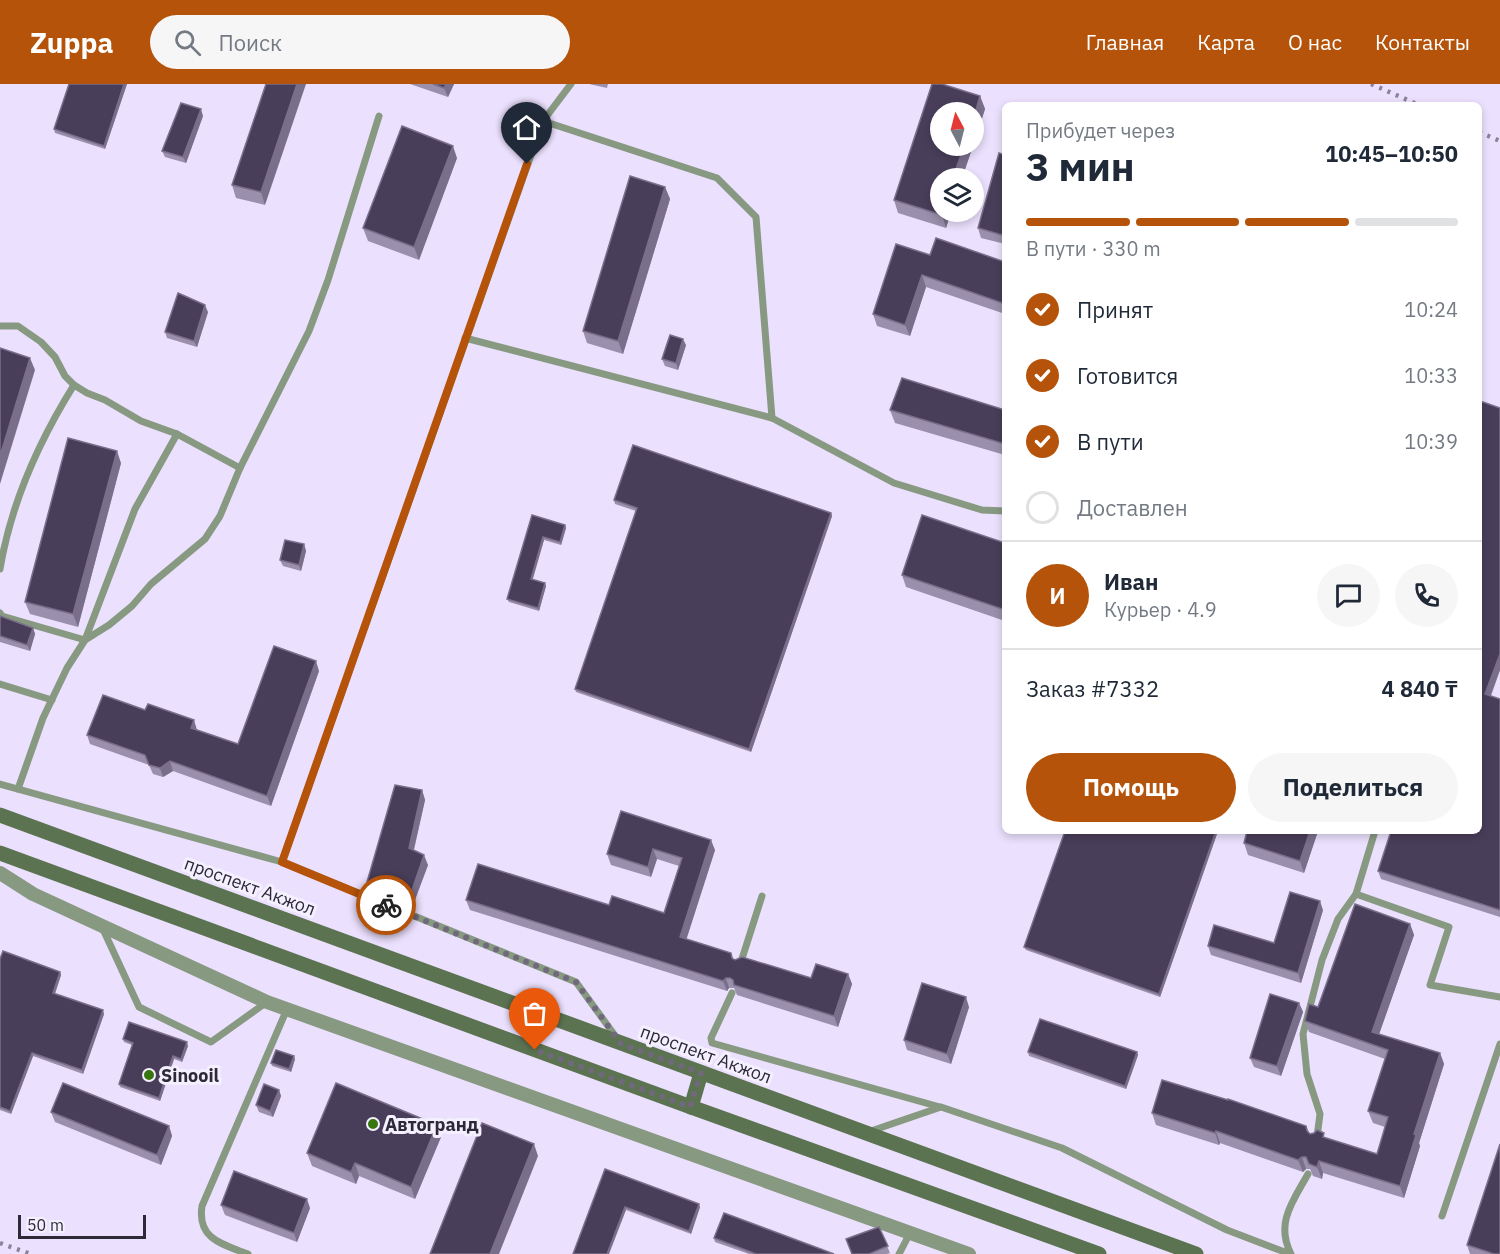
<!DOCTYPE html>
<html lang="ru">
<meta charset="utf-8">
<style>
body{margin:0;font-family:"IBM Plex Sans",sans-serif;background:#f6f6f7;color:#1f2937;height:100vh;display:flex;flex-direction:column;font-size:22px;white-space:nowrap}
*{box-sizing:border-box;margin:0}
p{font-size:20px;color:#747a83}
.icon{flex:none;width:33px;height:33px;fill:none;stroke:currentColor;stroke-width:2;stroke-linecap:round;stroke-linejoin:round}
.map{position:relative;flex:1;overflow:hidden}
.panel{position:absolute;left:1002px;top:18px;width:480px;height:732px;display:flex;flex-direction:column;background:#fff;border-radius:9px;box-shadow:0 3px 9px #0003}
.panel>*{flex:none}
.needle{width:39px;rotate:353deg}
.controls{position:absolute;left:930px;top:18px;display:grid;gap:12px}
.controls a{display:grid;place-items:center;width:54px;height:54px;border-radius:50%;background:#fff;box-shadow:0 3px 9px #0003;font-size:30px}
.scale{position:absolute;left:18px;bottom:15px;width:128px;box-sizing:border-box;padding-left:6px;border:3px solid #2e2936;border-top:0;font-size:16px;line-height:21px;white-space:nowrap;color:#2e2936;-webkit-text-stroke:4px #f5f0ff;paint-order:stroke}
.pin{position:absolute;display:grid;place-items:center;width:51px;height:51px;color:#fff;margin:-62px -26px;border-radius:50% 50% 50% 0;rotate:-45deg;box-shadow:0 0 6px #0007}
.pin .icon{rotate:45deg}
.courier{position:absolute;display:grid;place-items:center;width:60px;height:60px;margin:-30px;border:4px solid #b45309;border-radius:50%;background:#fff;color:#222;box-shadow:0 2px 8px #0007}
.overview em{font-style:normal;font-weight:700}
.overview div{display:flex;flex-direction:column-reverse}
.overview{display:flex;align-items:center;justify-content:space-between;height:102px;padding:0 24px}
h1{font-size:39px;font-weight:700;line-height:45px}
.bar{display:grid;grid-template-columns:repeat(4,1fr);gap:9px 6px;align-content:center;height:72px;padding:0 24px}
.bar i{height:8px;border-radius:4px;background:#e0e1e3}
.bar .active{background:#b45309}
.bar p{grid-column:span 4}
.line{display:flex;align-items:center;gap:15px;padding:0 24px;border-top:2px solid #e0e1e3}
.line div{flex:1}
.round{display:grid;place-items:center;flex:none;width:63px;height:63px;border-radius:32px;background:#f6f6f7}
ol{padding:0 24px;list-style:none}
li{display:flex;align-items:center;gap:18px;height:66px}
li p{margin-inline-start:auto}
li .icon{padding:6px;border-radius:50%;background:#b45309;color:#fff;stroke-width:4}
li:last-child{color:#747a83}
li i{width:33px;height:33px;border:3px solid #e0e1e3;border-radius:50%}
.primary-button{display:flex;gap:12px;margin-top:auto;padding:12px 24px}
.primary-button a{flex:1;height:69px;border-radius:36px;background:#b45309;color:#fff;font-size:24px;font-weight:700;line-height:69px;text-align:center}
.primary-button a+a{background:#f6f6f7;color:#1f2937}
header{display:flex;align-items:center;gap:36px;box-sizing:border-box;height:84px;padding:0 30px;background:#b45309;color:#fff}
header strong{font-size:28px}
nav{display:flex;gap:33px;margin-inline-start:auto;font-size:21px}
.search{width:420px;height:54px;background:#f6f6f7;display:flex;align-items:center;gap:15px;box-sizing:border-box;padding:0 21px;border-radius:33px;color:#747a83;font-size:22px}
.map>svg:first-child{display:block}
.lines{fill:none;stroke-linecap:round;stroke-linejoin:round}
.service{stroke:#889982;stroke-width:7}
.minor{stroke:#889982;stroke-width:14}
.secondary{stroke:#5c7352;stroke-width:15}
.rail{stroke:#8a8297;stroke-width:4.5;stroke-dasharray:3 6;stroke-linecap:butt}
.wall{fill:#9a8fac}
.shaded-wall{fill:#7a6f8b}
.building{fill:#493e5a;stroke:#7a6f8b;stroke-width:1.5}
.done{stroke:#70697c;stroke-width:6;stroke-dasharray:0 10.8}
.route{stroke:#b45309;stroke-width:8}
.poi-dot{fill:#37750f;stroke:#f5f0ff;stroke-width:2}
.labels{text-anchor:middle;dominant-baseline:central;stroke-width:6;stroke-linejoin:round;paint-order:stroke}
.street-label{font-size:18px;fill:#2e2936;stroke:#f5f0ff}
.poi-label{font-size:18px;font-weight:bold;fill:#2e2936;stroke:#f5f0ff;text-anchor:start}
</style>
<header>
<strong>Zuppa</strong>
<div class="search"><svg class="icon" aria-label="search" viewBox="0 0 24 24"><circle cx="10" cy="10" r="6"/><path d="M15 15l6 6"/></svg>Поиск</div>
<nav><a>Главная</a><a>Карта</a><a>О нас</a><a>Контакты</a></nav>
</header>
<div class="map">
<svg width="1500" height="1170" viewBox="0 0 1500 1170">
<rect width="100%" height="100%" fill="#ebe0fd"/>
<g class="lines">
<!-- service -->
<g class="service">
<path d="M543 37 717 94 756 133 772 334"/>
<path d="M0 242H18L41 258 55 273 65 292 74 301 87 309 105 316 141 337 177 350 240 384"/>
<path d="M465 254 772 334 894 399 982 426 1005 427"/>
<path d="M0 485C11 419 39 357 74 301"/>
<path d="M0 529 2 532 85 556 135 425 177 350"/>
<path d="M0 600 52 616"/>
<path d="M0 700 282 778 576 898 616 953"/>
<path d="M18 705 43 634 67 584 85 556 109 541 132 522 151 500 205 455 220 432 240 384 309 247 328 196 379 32"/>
<path d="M1375 747 1356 810 1449 843 1430 901 1500 913"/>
<path d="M282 778 543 37 571 0"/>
<path d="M102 843 139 923 211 958 267 918"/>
<path d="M740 881 762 812"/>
<path d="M732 909 711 954 712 959 940 1023"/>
<path d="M871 1047 941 1023 1062 1064 1227 1146 1290 1170"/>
<path d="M1317 1053 1320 1030 1307 990 1303 950 1322 876 1338 835 1356 810"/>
<path d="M1442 1132 1500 960"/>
<path d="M248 1170C222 1160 197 1155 202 1122L287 925"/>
<path d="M899 1170 910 1149"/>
<path d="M1291 1170C1275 1139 1293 1117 1308 1090"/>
</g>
<!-- minor -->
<path class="minor" d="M0 789 33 810 267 918 969 1170"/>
<!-- secondary -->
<g class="secondary">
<path d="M0 731 1196 1170"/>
<path d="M0 769 691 1023 1099 1170"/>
<path d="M691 1023 701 989"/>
</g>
<!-- rail -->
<g class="rail">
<path d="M1371 0 1419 21"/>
<path d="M1479 48 1500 57"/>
<path d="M0 1159 31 1170"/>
</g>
</g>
<!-- wall -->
<g class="wall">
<path d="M127 0 105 65 55 49 54 45Z"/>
<path d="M266 0 265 121 236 114 232 101Z"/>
<path d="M410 0H454L448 13Z"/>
<path d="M589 0H608L607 4Z"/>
<path d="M932 0H942L980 12 985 25 974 59V28H940V62H973L962 94H940V128H951L946 144 898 129 894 116Z"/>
<path d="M203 32 186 79 165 73 162 67Z"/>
<path d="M1005 71V160L981 154 978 144Z"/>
<path d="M457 74 419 176 368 157 363 144Z"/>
<path d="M665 103 670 115 623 270 587 259 583 247Z"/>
<path d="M930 171 1005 178V230L926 203 910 252 877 242 873 230Z"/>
<path d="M208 228 197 263 167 254 165 248Z"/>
<path d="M686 261 678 286 665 282 662 275Z"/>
<path d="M1500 324V586L1491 612 1500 615V833L1381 795 1378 787 1479 747Z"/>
<path d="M890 326H1005V371L895 339Z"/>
<path d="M121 379 78 543 30 530 25 518Z"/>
<path d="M614 416 831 429 832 432 751 668 576 608 575 605 636 427 615 420Z"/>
<path d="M532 431 565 441 566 444 561 461 544 456 532 495 546 502 539 527 509 518 507 515Z"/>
<path d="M1005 459V537L906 503 902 491Z"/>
<path d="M304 460 306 467 301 487 283 482 280 476Z"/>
<path d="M0 532 33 544 35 550 30 567 0 558Z"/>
<path d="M319 587 271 722 173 687 163 693 153 690 149 681 90 660 87 651 197 646 238 660Z"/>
<path d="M422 706 425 716 414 766 428 781 413 821 371 807 367 798Z"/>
<path d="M621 727 715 766 686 855 731 869 733 875 735 876 811 894 848 890 852 900 838 943 737 911 734 904H729L727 907 470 826 466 816 664 829 679 782 657 775 651 793 611 781 607 770Z"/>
<path d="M1065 747H1218L1160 913 1026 866 1024 863Z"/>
<path d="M1247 747H1318L1304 789 1248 771 1244 759Z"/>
<path d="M1323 826 1301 899 1211 871 1208 862 1274 859Z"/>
<path d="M1410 840 1414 851 1379 950 1440 969 1444 980 1419 1059 1420 1062 1404 1114 1323 1089 1322 1095 1313 1092 1310 1085H1306L1303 1088 1220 1059 1219 1061 1156 1041 1152 1029 1306 1042 1310 1050 1377 1070 1385 1043 1373 1039 1368 1027 1385 975 1309 948 1305 937 1318 923Z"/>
<path d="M0 875 60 888 61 891 55 910 104 930 83 990 33 972 11 1030 0 1026Z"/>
<path d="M1299 919 1303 928 1281 992 1254 983 1250 974Z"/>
<path d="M969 923 951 980 907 966 904 956Z"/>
<path d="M123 955 188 962 182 978 174 975 160 1017 120 1003 119 1000 132 961 124 958Z"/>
<path d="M1028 968H1137L1138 971 1126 1005 1029 972Z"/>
<path d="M295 975 291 988 272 982 271 979Z"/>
<path d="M279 1006 281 1012 273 1033 259 1028 256 1021Z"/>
<path d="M51 1028 169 1042 172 1052 161 1081 55 1038Z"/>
<path d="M441 1053 415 1115 359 1092 356 1100 312 1082 307 1069Z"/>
<path d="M605 1085 700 1123 691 1150 626 1126Z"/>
<path d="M221 1121 310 1124 297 1158 225 1131Z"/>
<path d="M879 1143 890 1169 887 1170H852Z"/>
<path d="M714 1154 834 1170H749L715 1158Z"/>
<path d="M1467 1161 1500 1170H1470Z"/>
</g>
<!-- shaded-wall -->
<g class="shaded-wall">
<path d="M124 0H127L105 65 104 62Z"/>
<path d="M297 0H306L265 121 261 108Z"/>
<path d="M446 0H454L448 13 444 4Z"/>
<path d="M980 12 985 25 974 59V33Z"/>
<path d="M201 25 203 32 186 79 183 73Z"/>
<path d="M453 62 457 74 419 176 414 163Z"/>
<path d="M964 62H973L962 94H953Z"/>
<path d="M665 103 670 115 623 270 618 257Z"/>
<path d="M943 128H951L946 144 942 131Z"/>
<path d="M1005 140V159L1002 151Z"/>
<path d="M922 191 926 203 910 252 905 241Z"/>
<path d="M205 221 208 228 197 263 194 257Z"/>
<path d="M683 255 686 261 678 286 676 279Z"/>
<path d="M30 274 35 286 0 400V372Z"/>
<path d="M117 367 121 379 78 543 73 530Z"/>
<path d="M831 429 832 432 751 668 749 665Z"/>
<path d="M565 441 566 444 561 461 560 458Z"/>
<path d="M543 453 544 456 532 498 531 495Z"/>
<path d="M304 460 306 467 301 487 299 481Z"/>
<path d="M545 499 546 502 539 527 538 524Z"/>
<path d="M33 544 35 550 30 567 27 561Z"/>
<path d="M1500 570V586L1488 618 1485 610Z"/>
<path d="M316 577 319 587 271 722 267 712Z"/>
<path d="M194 636 197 646 191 644Z"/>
<path d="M170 677 173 687 163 693 160 684Z"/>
<path d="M422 706 425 716 412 773 409 764Z"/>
<path d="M1216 747H1218L1160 913 1159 910Z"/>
<path d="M1310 747H1318L1304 789 1300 777Z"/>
<path d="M711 756 715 766 684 863 680 853Z"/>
<path d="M653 765 657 775 651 793 648 783Z"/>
<path d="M424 771 428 781 413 821 410 812Z"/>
<path d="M1320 817 1323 826 1301 899 1298 889Z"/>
<path d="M1410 840 1414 851 1376 959 1372 948Z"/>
<path d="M60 888 61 891 54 912 53 909Z"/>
<path d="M848 890 852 900 838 943 834 932Z"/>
<path d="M726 894 729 904 727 907 723 897Z"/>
<path d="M966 913 969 923 951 980 947 970Z"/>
<path d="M1299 919 1303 928 1281 992 1277 982Z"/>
<path d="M103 926 104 930 83 990 82 986Z"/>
<path d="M187 958 188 962 182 978 181 975Z"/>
<path d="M1137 968 1138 971 1126 1005 1125 1002Z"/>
<path d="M32 969 33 972 11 1030 10 1027Z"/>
<path d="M1440 969 1444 980 1419 1059 1420 1062 1404 1114 1400 1102 1414 1050Z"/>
<path d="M173 972 174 975 160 1017 159 1014Z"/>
<path d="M294 972 295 975 291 988 289 985Z"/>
<path d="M279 1006 281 1012 273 1033 270 1027Z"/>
<path d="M437 1041 441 1053 415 1115 411 1103Z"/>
<path d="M169 1042 172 1052 161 1081 157 1071Z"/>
<path d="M1216 1047 1220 1059 1219 1061 1215 1049Z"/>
<path d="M534 1060 538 1072 499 1170H490Z"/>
<path d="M1302 1073 1306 1085 1303 1088 1298 1076Z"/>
<path d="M1319 1077 1323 1089 1322 1095 1317 1083Z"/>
<path d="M355 1079 359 1092 356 1100 351 1088Z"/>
<path d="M307 1115 310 1124 297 1158 294 1149Z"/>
<path d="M699 1120 700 1123 691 1150 689 1147Z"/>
<path d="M625 1123 626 1126 609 1170H607Z"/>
</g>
<!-- building -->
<g class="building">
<path d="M69 0H124L104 62 54 45Z"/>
<path d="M266 0H297L261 108 232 101Z"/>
<path d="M433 0H446L444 4Z"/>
<path d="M932 0H942L980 12 974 33V28H940V62H964L953 94H940V128H943L942 131 894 116Z"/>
<path d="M181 19 201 25 183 73 162 67Z"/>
<path d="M402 42 453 62 414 163 363 144Z"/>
<path d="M999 69 1005 71V140L1002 151 978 144Z"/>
<path d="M630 92 665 103 618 257 583 247Z"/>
<path d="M936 154 1005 178V220L922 191 905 241 873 230 896 160 930 171Z"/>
<path d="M178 209 205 221 194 257 165 248Z"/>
<path d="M670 251 683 255 676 279 662 275Z"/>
<path d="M0 264 30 274 0 372Z"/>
<path d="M902 294 1005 326V360L890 326Z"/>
<path d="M1480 317 1500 324V570L1485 610 1500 615V826L1378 787 1391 747H1479Z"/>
<path d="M68 354 117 367 73 530 25 518Z"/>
<path d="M633 361 831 429 749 665 575 605 637 424 614 416Z"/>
<path d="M532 431 565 441 560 458 543 453 531 495 545 499 538 524 507 515Z"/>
<path d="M922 431 1005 459V526L902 491Z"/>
<path d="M285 456 304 460 299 481 280 476Z"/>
<path d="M0 532 33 544 27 561 0 552Z"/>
<path d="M274 562 316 577 267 712 170 677 160 684 149 681 145 671 87 651 103 611 145 626 148 620 194 636 191 644 238 660Z"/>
<path d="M395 701 422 706 409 764 424 771 410 812 367 798Z"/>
<path d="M621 727 711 756 680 853 731 869 732 874 735 876 742 873 811 894 816 880 848 890 834 932 734 901 733 896 730 894H726L723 897 466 816 478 780 609 821 612 812 664 829 682 774 653 765 648 783 607 770Z"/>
<path d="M1065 747H1216L1159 910 1024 863Z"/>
<path d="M1247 747H1310L1300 777 1244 759Z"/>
<path d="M1290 808 1320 817 1298 889 1208 862 1214 841 1274 859Z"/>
<path d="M1355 820 1410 840 1372 948 1440 969 1414 1050 1416 1051 1400 1102 1319 1077 1317 1083 1309 1080 1306 1073H1302L1298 1076 1216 1047 1215 1049 1152 1029 1162 996 1228 1016V1015L1306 1042 1307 1047 1310 1050 1314 1049 1317 1046 1324 1049 1323 1053 1377 1070 1388 1033 1368 1027 1388 966 1305 937 1309 920 1318 923Z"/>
<path d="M3 867 60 888 53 909 103 926 82 986 32 969 10 1027 0 1023V875Z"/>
<path d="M922 899 966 913 947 970 904 956Z"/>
<path d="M1270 910 1299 919 1277 982 1250 974Z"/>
<path d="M1040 935 1137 968 1125 1002 1028 968Z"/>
<path d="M129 938 187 958 181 975 173 972 159 1014 119 1000 133 959 123 955Z"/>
<path d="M276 966 294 972 289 985 271 979Z"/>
<path d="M63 999 169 1042 157 1071 51 1028Z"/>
<path d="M336 999 437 1041 411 1103 355 1079 351 1088 307 1069Z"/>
<path d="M264 1000 279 1006 270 1027 256 1021Z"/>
<path d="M482 1039 534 1060 490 1170H430Z"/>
<path d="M1500 1060V1170H1494L1467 1161Z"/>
<path d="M605 1085 699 1120 689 1147 625 1123 607 1170H573Z"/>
<path d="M234 1087 307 1115 294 1149 221 1121Z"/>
<path d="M724 1129 834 1170H756L714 1154Z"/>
<path d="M879 1143 888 1162 869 1170H852L846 1155Z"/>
</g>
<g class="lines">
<!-- done -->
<path class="done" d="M386 821 576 898 621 960 701 989 690 1023 535 966"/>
<!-- route -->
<path class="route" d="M386 821 282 778 527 80"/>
</g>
<!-- markers -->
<g class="poi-dot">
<circle cx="149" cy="991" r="6"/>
<circle cx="373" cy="1040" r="6"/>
</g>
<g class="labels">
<!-- street labels -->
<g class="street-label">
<text transform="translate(250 802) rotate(20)">проспект Акжол</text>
<text transform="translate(706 970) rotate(20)">проспект Акжол</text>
</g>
<!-- poi labels -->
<g class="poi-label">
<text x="161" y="991">Sinooil</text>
<text x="385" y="1040">Автогранд</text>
</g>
</g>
</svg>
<div class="controls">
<a><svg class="needle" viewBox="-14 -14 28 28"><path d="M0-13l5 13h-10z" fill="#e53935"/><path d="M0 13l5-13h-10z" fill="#747a83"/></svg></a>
<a><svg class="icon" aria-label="layers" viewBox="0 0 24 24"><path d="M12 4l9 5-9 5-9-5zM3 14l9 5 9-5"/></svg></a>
</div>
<div class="scale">50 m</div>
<div class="pin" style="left:535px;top:966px;background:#ea580c"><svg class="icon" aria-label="bag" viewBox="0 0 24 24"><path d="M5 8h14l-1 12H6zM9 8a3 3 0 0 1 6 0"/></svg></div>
<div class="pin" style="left:527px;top:80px;background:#1f2937"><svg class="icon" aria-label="home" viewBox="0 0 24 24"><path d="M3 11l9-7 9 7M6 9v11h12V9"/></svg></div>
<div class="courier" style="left:386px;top:821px"><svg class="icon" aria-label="bike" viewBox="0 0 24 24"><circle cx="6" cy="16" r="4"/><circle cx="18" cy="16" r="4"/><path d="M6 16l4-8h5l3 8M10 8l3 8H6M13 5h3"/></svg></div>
<section class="panel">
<div class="overview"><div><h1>3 мин</h1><p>Прибудет через</p></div><em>10:45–10:50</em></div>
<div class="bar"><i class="active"></i><i class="active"></i><i class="active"></i><i></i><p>В пути · 330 m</p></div>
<ol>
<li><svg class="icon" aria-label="check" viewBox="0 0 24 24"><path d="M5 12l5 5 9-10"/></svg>Принят<p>10:24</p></li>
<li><svg class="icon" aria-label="check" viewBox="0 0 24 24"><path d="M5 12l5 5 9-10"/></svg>Готовится<p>10:33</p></li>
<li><svg class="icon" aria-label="check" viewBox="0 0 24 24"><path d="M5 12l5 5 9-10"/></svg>В пути<p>10:39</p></li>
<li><i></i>Доставлен</li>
</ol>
<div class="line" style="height:108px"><b class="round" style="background:#b45309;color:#fff">И</b><div><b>Иван</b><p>Курьер · 4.9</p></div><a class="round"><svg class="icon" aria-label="chat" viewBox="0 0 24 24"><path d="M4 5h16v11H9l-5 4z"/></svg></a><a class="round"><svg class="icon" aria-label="phone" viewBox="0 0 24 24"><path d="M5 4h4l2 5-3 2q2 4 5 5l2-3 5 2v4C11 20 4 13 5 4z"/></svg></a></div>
<div class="line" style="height:78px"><div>Заказ #7332</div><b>4 840 ₸</b></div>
<div class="primary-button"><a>Помощь</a><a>Поделиться</a></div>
</section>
</div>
